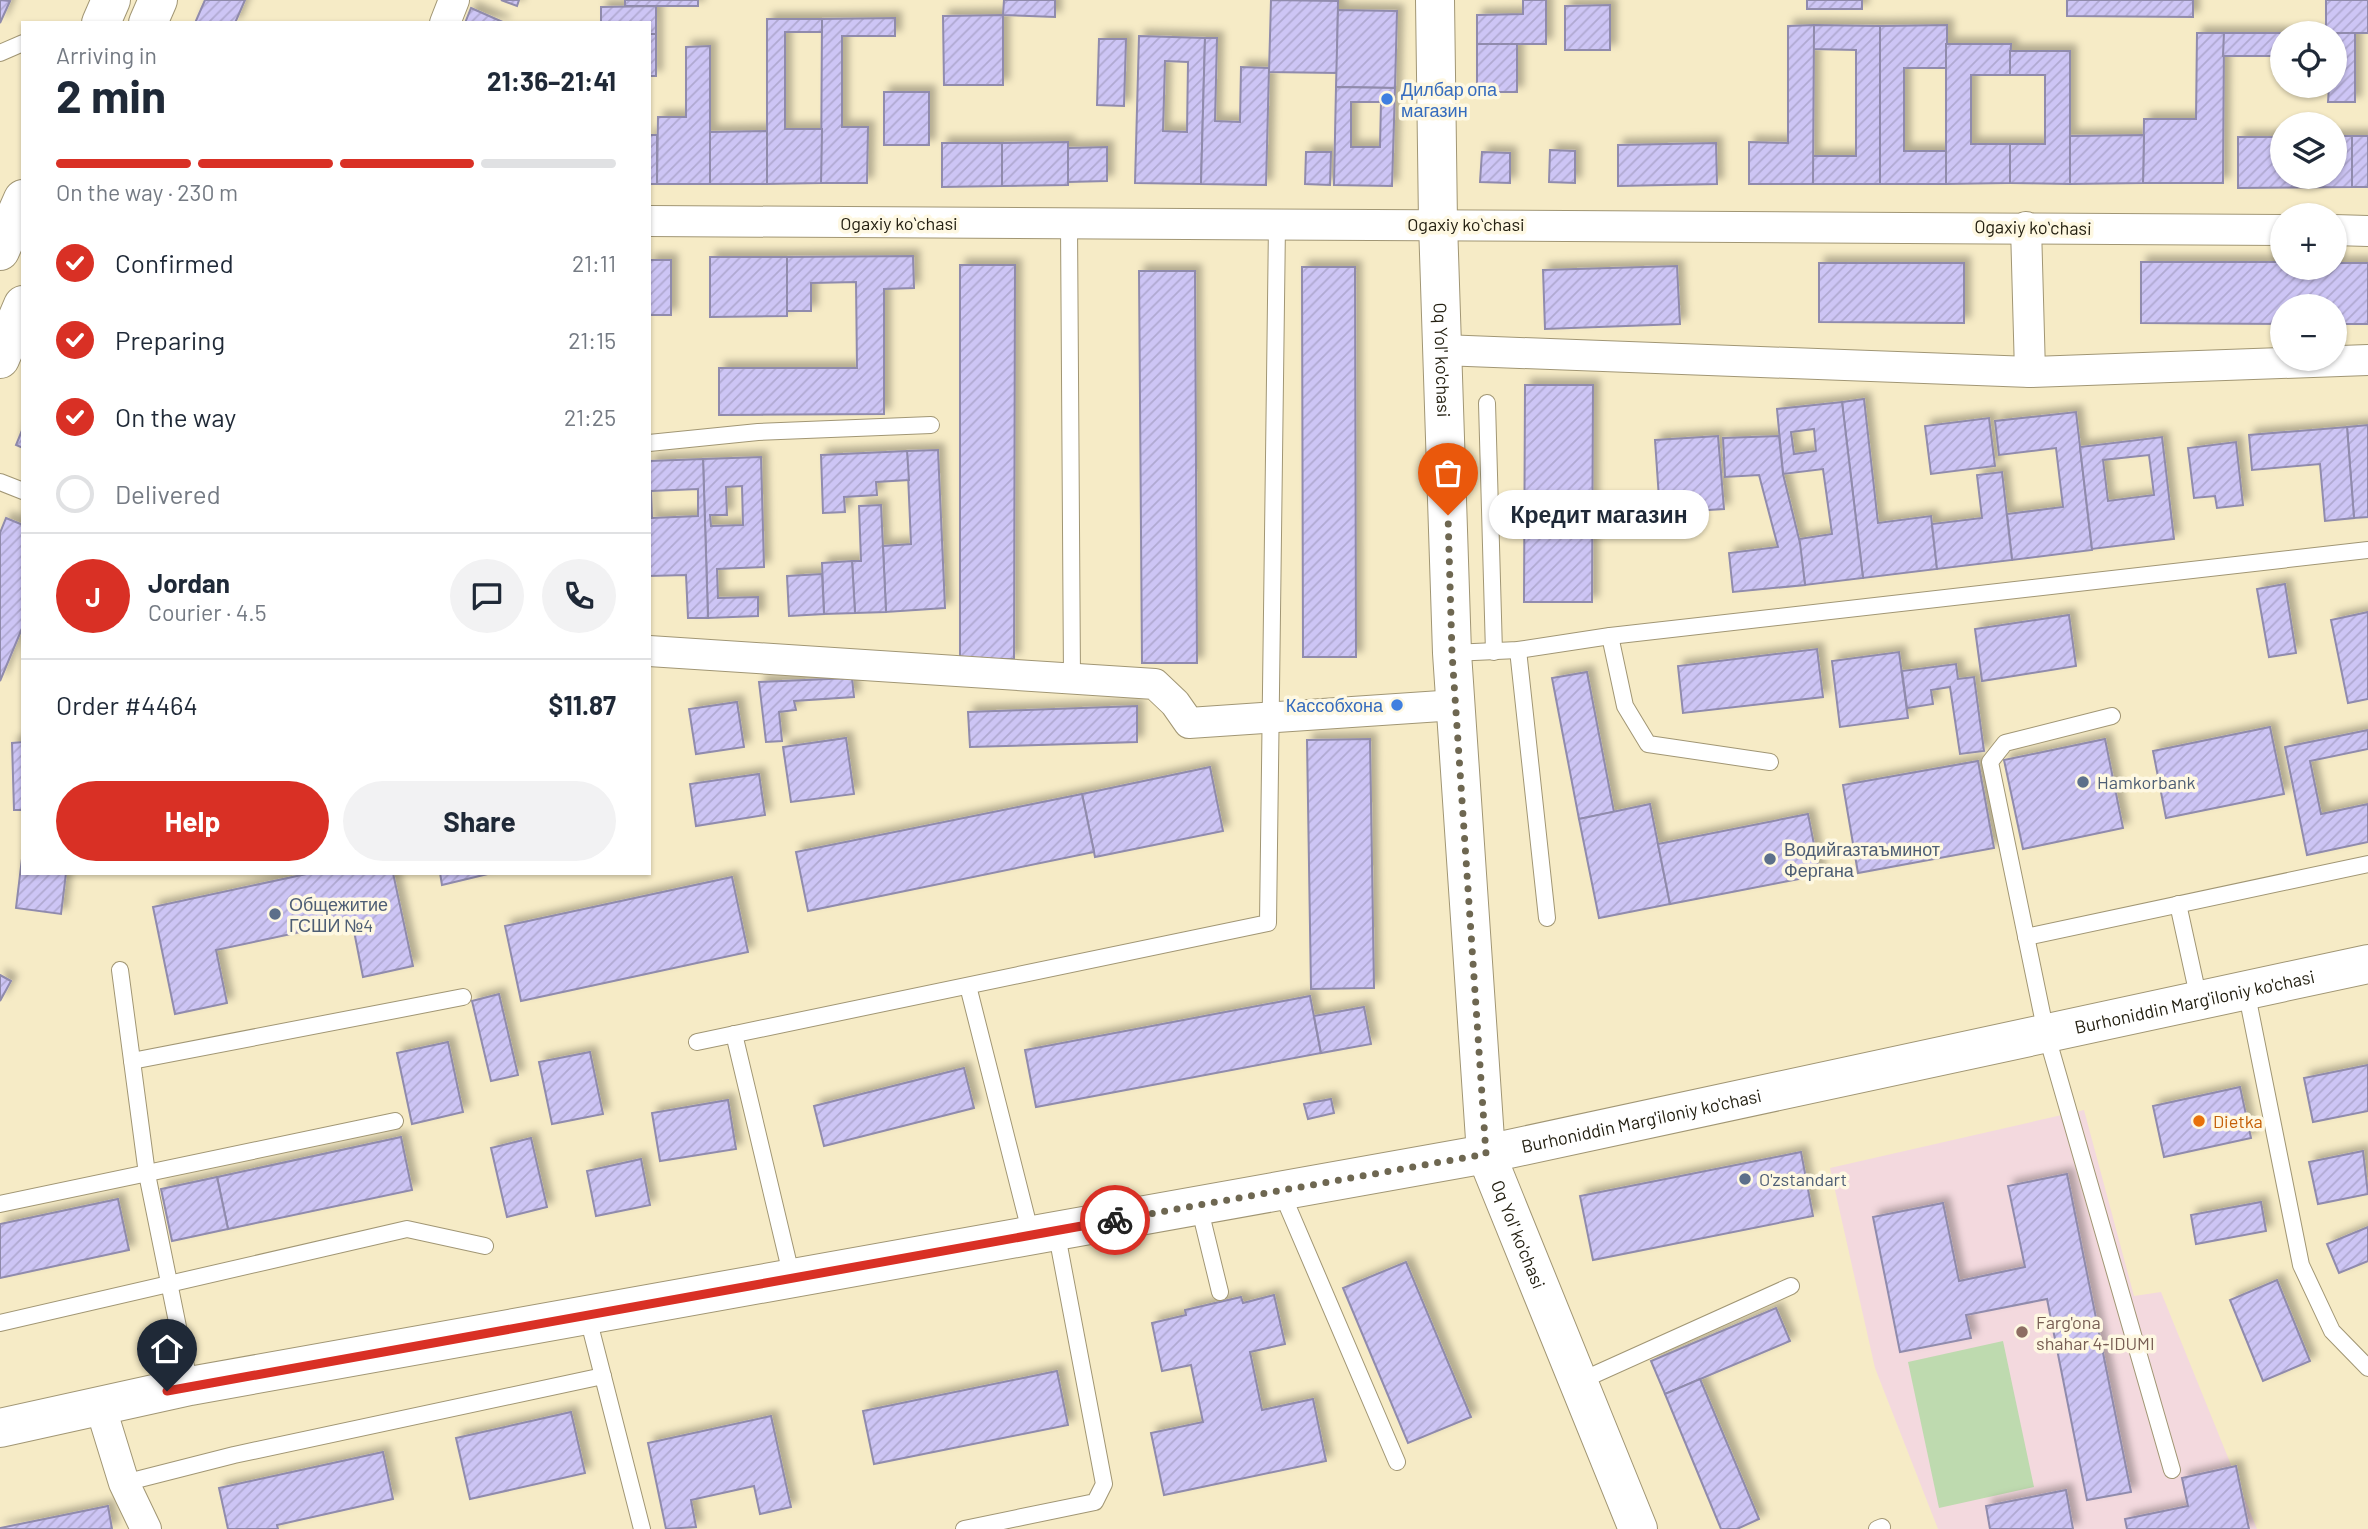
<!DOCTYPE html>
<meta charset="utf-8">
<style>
body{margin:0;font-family:Barlow,sans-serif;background:#f2f2f3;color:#1f2937;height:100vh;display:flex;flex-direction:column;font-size:26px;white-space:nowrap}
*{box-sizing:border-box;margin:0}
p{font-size:23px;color:#747a83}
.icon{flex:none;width:38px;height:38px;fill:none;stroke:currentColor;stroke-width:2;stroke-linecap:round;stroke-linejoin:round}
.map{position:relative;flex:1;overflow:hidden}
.details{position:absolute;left:21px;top:21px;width:630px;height:854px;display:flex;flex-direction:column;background:#fff;border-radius:0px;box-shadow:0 2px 5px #0004}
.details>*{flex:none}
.tools{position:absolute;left:2270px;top:21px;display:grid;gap:14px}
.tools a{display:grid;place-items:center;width:77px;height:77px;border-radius:50%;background:#fff;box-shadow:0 2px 5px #0004;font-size:35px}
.pin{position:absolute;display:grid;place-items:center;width:60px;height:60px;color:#fff;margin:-72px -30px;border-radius:50% 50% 50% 0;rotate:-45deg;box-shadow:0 0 7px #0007}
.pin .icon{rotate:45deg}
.courier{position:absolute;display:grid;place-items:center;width:70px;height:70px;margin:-35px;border:5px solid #d93025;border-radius:50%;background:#fff;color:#222;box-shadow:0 2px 9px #0007}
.bubble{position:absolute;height:49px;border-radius:24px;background:#fff;box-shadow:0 2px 5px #0004;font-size:23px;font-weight:700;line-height:49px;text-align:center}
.overview em{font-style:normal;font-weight:700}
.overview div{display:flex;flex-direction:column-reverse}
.overview{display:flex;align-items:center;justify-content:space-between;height:119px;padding:0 35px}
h1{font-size:46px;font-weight:700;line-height:52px}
.bar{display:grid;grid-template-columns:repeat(4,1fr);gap:10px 7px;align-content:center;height:84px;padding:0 35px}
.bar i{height:9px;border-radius:5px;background:#e0e1e3}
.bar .current{background:#d93025}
.bar p{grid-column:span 4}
.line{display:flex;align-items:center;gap:18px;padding:0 35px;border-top:2px solid #e0e1e3}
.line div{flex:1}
.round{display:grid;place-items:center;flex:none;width:74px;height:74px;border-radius:37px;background:#f2f2f3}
ol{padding:0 35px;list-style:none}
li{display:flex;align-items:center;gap:21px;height:77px}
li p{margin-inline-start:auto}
li .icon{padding:7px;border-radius:50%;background:#d93025;color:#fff;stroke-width:4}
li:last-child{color:#747a83}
li i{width:38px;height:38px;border:4px solid #e0e1e3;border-radius:50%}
.button{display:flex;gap:14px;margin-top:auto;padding:14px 35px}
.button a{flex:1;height:80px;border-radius:42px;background:#d93025;color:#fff;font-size:28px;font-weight:700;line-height:80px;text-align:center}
.button a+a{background:#f2f2f3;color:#1f2937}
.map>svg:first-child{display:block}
.education{fill:#f3d9de}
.pitch{fill:#bedaaf}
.building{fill:url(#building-hatch);stroke:#908bac;stroke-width:2;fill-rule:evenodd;filter:url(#shadow)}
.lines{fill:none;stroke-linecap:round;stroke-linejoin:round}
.lane-casing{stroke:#a19674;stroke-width:18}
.street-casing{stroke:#a19674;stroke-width:32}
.secondary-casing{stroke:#a19674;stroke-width:40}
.highway-casing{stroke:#a19674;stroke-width:40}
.lane{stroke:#fff;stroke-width:16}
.street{stroke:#fff;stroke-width:30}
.secondary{stroke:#fff;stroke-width:38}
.highway{stroke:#fff;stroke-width:38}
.done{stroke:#6e6751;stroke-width:7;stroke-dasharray:0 12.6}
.route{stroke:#d93025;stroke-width:9}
.shop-dot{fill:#3f7fe0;stroke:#fef8e2;stroke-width:2.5}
.service-dot{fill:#5c6f8a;stroke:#fef8e2;stroke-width:2.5}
.food-dot{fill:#e8710a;stroke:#fef8e2;stroke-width:2.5}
.education-dot{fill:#8d6e63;stroke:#fef8e2;stroke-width:2.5}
.labels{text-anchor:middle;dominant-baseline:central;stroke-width:7;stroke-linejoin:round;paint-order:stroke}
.shop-label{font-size:18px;fill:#366cbe;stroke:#fef8e2;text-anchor:start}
.street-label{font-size:18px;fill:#242012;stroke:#fef8e2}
.service-label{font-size:18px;fill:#4e5e75;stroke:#fef8e2;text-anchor:start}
.food-label{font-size:18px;fill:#c56008;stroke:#fef8e2;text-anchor:start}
.education-label{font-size:18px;fill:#785e54;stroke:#fef8e2;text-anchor:start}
</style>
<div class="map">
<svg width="2368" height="1529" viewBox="0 0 2368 1529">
<defs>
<pattern id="building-hatch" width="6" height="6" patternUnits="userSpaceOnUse" patternTransform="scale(1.75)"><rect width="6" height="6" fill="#cdc5f5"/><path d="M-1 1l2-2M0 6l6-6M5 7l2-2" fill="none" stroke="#b0a9d1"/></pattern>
<filter id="shadow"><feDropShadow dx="6" dy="-6" stdDeviation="3.5" flood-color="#0004"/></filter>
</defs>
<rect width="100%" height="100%" fill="#f6ebc6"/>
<!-- education -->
<path class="education" d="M2084 1110 2134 1296 2161 1292 2257 1529H1938L1875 1368 1830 1168Z"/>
<!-- pitch -->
<path class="pitch" d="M2003 1341 2034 1487 1939 1508 1908 1362Z"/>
<!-- building -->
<g class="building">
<path d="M0 0 10 1 0 23Z"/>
<path d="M205 0H245L235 23H195Z"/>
<path d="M501 0H519L517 6Z"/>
<rect x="625" y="0" width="73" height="6"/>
<path d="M1004 0H1055V17L1003 15Z"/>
<path d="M1271 0 1338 1 1337 73 1269 72Z"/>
<path d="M1523 0H1546V44H1477V15L1523 14Z"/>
<rect x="1807" y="0" width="55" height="9"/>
<path d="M2067 0H2193V17L2067 16Z"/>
<rect x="2326" y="0" width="42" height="33"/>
<path d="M1610 5V50H1565V6Z"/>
<path d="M656 6V34H649V23H601V7Z"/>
<path d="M471 8 505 23H465Z"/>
<path d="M1338 10 1397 11 1395 88 1336 87Z"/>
<path d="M1003 15V85H944L943 16Z"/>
<path d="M895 18V36H842V127H868L867 183H821L822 19Z"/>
<path d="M767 19H822V32H785V129H822L821 183 767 184Z"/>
<path d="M1814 25 1880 26V184H1813V156H1856V50L1813 49Z"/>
<path d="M1814 25 1813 184H1749V142L1788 143V26Z"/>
<path d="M1947 25V68H1904V151H1946V184H1880V26Z"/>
<path d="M2197 33H2224L2223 183H2143L2144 119H2196Z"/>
<path d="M2224 33H2355V102H2328L2329 86H2334V33H2282V56H2223Z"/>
<rect x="649" y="34" width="7" height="42"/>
<path d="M1139 36 1205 38 1201 184 1135 183ZM1165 61 1188 62 1187 132 1163 131Z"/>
<path d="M1205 38H1217L1215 121 1240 122 1241 67 1269 68 1266 185 1201 184Z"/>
<path d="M1099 39H1126L1124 106 1097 105Z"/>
<rect x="1477" y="44" width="40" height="48"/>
<path d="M1946 44H2011L2010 75H1971V144H2010V183L1946 184Z"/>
<path d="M710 46V184H657L658 117H686V47Z"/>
<path d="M2010 51H2070V184L2010 183V144H2045V75H2010Z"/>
<path d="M1336 87 1395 88 1392 186 1334 185ZM1351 102H1381L1380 147H1351Z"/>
<rect x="884" y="92" width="45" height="53"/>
<path d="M767 131V184H710V132Z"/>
<rect x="649" y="135" width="8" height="49"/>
<path d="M2144 135 2143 183 2070 184V136Z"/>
<path d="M2334 136H2352V187L2238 188V137H2282V177H2334Z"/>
<rect x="2352" y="136" width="16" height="51"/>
<path d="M1068 142V185L1002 186V143Z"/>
<path d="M942 143H1002V186L942 187Z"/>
<path d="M1716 143 1717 184 1618 186V145Z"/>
<path d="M1107 147V181L1068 182V148Z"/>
<path d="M1550 150 1575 151V183L1549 182Z"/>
<path d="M1306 152H1331L1330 185 1305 184Z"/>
<path d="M1482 152 1510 153V183L1480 182Z"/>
<path d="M913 256 914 288 884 289V414L719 415V368H857L856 282 811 283V311H787V257Z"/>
<path d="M710 257H787V316L710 317Z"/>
<rect x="649" y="260" width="22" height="55"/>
<path d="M2141 262H2282V268H2334V263H2368V324H2334V306H2282V324L2141 323Z"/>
<path d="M1819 263H1964V323L1819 322Z"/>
<path d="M960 265H1015L1014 659H960Z"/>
<path d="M1677 266 1680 324 1545 329 1543 270Z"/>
<path d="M1302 267H1355L1356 657H1303Z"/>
<path d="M1139 271H1195L1197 663H1142Z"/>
<path d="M1525 385H1593L1592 602H1524Z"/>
<path d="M1864 399 1878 523 1931 516 1937 569 1863 578 1842 402Z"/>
<path d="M1842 402 1863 578 1805 585 1799 539 1832 534 1823 469 1783 474 1777 409ZM1814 429 1816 451 1794 454 1791 432Z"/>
<path d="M2076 412 2092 550 2012 560 2007 514 2063 507 2056 448 1999 455 1995 421Z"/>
<path d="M1989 418 1995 466 1931 474 1925 426Z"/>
<path d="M2368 425V517L2354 518 2347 427Z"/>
<path d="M2347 427 2354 518 2325 521 2320 464 2252 470 2249 435Z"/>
<path d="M23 428V448L16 445Z"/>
<path d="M1718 436 1724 509 1660 513 1655 440Z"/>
<path d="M1779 436 1783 474 1800 543 1805 585 1733 592 1729 553 1778 547 1759 475 1725 477 1723 438Z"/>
<path d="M2162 437 2174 539 2092 549 2080 447ZM2149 455 2154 495 2108 501 2103 460Z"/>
<path d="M2236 442 2243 505 2217 508 2215 496 2194 498 2188 448Z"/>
<path d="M938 450 945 608 886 612 883 546 911 544 907 451Z"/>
<path d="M907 451 909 480 876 482 877 495 844 497 845 512 823 513 821 455Z"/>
<path d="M761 457 764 567 717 569 718 598 758 597V616L708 618 703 459ZM742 486 743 525 711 526 710 515H727L726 487Z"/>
<path d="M703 459 708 618H688L686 575 649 576V461ZM698 489V516L652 518 651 491Z"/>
<path d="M2002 472 2012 560 1937 569 1932 524 1982 518 1977 475Z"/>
<path d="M881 505 886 612 855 613 852 561H861L859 506Z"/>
<path d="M6 518 23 525V626L0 681V533Z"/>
<path d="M852 561 855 613 824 614 822 563Z"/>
<path d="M822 574 824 614 789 616 787 576Z"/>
<path d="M2285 584 2296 653 2269 657 2257 589Z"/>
<path d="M2368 612V699L2348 703 2331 620Z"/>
<path d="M2069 615 2076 666 1982 681 1975 629Z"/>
<path d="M1817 649 1823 697 1683 713 1678 666Z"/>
<path d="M1899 652 1908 718 1840 727 1832 661Z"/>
<path d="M1956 664 1958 679 1974 677 1984 751 1960 754 1950 687 1931 690 1933 704 1907 708 1902 671Z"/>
<path d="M1587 672 1614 812 1579 819 1552 678Z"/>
<path d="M852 678 854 697 794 701 796 710 779 712 782 741 766 742 759 682Z"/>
<path d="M737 702 744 747 696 754 689 709Z"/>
<path d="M1137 706V742L970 747 968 712Z"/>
<path d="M2270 727 2284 794 2166 818 2153 751Z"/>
<path d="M2368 730V749L2310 761 2321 814 2368 804V842L2307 855 2285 747Z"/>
<path d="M846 738 854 794 791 802 783 747Z"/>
<path d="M1370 739 1374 988 1311 989 1307 740Z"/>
<path d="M2105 739 2123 828 2023 849 2004 760Z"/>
<path d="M23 742V810H14L12 743Z"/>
<path d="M1978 761 1994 848 1858 873 1843 785Z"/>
<path d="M1210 767 1223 831 1095 857 1082 794Z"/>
<path d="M759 774 765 815 696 826 690 784Z"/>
<path d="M1082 794 1094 852 808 911 796 852Z"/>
<path d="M1650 804 1670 904 1599 918 1579 819Z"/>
<path d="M1808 814 1820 875 1670 904 1658 844Z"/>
<path d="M23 850V873H66L61 914 16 908Z"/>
<path d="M311 873H393L413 966 363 977 352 921 216 950 227 1003 175 1014 153 907Z"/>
<path d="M440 873H492L442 885Z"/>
<path d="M732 877 748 952 521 1001 505 926Z"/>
<path d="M0 975 11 981 0 1001Z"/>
<path d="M499 994 518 1075 491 1081 472 1001Z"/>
<path d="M1310 996 1321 1053 1036 1107 1025 1050Z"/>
<path d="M1364 1007 1371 1044 1321 1053 1314 1016Z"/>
<path d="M448 1042 463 1112 412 1124 397 1053Z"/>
<path d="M590 1052 603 1114 552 1124 539 1062Z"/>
<path d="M2368 1065V1111L2313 1122 2304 1078Z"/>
<path d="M964 1068 974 1108 824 1146 814 1106Z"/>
<path d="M2240 1087 2251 1138 2164 1157 2153 1106Z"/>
<path d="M1331 1099 1334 1113 1308 1119 1304 1104Z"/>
<path d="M728 1100 736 1149 660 1161 652 1113Z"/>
<path d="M401 1137 412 1190 228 1229 217 1177Z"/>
<path d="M531 1138 547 1207 507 1217 491 1148Z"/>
<path d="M2363 1151 2368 1194 2318 1204 2309 1162Z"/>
<path d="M1801 1152 1813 1216 1593 1260 1580 1196Z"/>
<path d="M641 1159 650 1205 596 1216 587 1171Z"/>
<path d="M2067 1174 2131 1492 2087 1500 2047 1299 1966 1315 1971 1338 1900 1352 1873 1217 1943 1203 1959 1281 2025 1267 2008 1186Z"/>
<path d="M217 1177 228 1229 172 1241 161 1189Z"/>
<path d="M118 1199 129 1250 0 1278V1224Z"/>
<path d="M2261 1202 2266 1231 2196 1244 2191 1215Z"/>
<path d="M2368 1227V1261L2339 1273 2327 1244Z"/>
<path d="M1406 1262 1471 1417 1408 1443 1343 1288Z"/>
<path d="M2277 1280 2310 1361 2263 1381 2230 1300Z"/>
<path d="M1274 1295 1285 1344 1250 1352 1262 1410 1313 1399 1326 1461 1164 1495 1151 1433 1203 1422 1191 1365 1162 1371 1152 1323 1186 1315 1185 1310 1241 1297 1243 1303Z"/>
<path d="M1776 1308 1790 1341 1665 1394 1651 1361Z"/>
<path d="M1057 1371 1068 1425 874 1464 863 1411Z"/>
<path d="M1700 1379 1759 1519 1737 1529H1721L1665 1394Z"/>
<path d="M571 1412 585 1473 470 1499 456 1438Z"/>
<path d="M771 1416 791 1507 760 1514 754 1486 691 1500 696 1527 666 1529 648 1443Z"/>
<path d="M383 1452 393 1499 277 1525 278 1529H228L219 1488Z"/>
<path d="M2236 1466 2249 1529H2127L2125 1519 2188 1506 2182 1478Z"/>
<path d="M2066 1490 2073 1529H1990L1986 1506Z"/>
<path d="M108 1506 112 1529H0V1528Z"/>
</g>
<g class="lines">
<!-- lane casing -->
<g class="lane-casing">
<g id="lane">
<path d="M0 53 23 43"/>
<path d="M1069 224 1072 679"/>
<path d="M1487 403 1494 652"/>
<path d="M649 443 758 432 931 425"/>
<path d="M0 482 23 491"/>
<path d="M1610 636 1625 706 1648 744 1770 762"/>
<path d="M1518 650 1547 918"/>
<path d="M1452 653 1518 650 1610 636 2368 550"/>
<path d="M2112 716 2005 743 1990 762 2046 1033 2172 1470"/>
<path d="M2178 904 2199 1000"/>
<path d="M2026 937 2368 864"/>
<path d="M120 970 147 1174 190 1386"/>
<path d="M968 986 1031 1235"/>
<path d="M2246 990 2301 1265 2332 1331 2368 1368"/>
<path d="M734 1034 792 1278"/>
<path d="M697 1042 1268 923 1277 224"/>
<path d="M132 1061 463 997"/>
<path d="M1281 1191 1397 1462"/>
<path d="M0 1204 395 1121"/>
<path d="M1199 1206 1220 1292"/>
<path d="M587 1314 642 1529"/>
<path d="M0 1323 407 1229 485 1246"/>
<path d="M1578 1382 1791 1286"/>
<path d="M124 1483 234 1455 603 1376"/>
<path d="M964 1529 1095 1502 1104 1484 1056 1230"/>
<path d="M1877 1529 1882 1527"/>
</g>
</g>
<!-- street casing -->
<g class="street-casing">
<g id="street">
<path d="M445 23 454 0"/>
<path d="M649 221 2282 230"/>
<path d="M2026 227 2030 372"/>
<path d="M2334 230 2368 231"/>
<path d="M1442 350 2030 372 2368 360"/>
<path d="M649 651 1155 684 1175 703 1189 723 1456 705"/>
<path d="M100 1405 124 1483 146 1529"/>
</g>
</g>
<!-- secondary casing -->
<g class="secondary-casing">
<g id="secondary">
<path id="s1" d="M1435 0 1438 223 1452 653 1486 1154 1638 1529"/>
<path id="s2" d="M0 1428 190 1386 1486 1154 2368 964"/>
</g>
</g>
<!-- highway casing -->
<g class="highway-casing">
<g id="highway">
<path d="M101 23 111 0"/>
<path d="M148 23 158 0"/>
<path d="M0 251 23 199"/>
<path d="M0 359 23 305"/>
</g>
</g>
<!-- lane -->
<use href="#lane" class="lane"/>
<!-- street -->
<use href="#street" class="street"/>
<!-- secondary -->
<use href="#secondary" class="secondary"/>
<!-- highway -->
<use href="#highway" class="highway"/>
</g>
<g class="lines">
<!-- done -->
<path class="done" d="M1115 1220 1486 1154 1452 653 1448 515"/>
<!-- route -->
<path class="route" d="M167 1391 1115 1220"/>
</g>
<!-- markers -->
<g class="shop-dot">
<circle cx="1387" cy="99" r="7"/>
<circle cx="1397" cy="705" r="7"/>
</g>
<g class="service-dot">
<circle cx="2083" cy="782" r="7"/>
<circle cx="1770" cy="859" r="7"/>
<circle cx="275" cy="914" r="7"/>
<circle cx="1745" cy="1179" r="7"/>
</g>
<circle class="food-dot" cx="2199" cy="1121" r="7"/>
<circle class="education-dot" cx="2022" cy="1332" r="7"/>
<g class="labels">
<!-- shop labels -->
<g class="shop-label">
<text x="1401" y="89">Дилбар опа<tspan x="1401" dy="21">магазин</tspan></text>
<text x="1383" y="705" text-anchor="end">Кассобхона</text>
</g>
<!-- street labels -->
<g class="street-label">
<text x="899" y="223">Ogaxiy koʻchasi</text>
<text x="1466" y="224">Ogaxiy koʻchasi</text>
<text transform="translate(2033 227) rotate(1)">Ogaxiy koʻchasi</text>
<text stroke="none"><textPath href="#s1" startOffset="360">Oq Yol' ko'chasi</textPath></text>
<text stroke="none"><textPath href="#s2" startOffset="2236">Burhoniddin Marg'iloniy ko'chasi</textPath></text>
<text stroke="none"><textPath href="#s2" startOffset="1670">Burhoniddin Marg'iloniy ko'chasi</textPath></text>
<text stroke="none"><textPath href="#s1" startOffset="1242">Oq Yol' ko'chasi</textPath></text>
</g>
<!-- service labels -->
<g class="service-label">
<text x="2097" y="782">Hamkorbank</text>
<text x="1784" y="849">Водийгазтаъминот<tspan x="1784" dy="21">Фергана</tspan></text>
<text x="289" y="904">Общежитие<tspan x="289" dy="21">ГСШИ №4</tspan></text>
<text x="1759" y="1179">O'zstandart</text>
</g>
<!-- food labels -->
<g class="food-label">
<text x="2213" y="1121">Dietka</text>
</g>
<!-- education labels -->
<g class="education-label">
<text x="2036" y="1322">Farg'ona<tspan x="2036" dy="21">shahar 4-IDUMI</tspan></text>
</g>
</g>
</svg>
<div class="tools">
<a><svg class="icon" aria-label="locate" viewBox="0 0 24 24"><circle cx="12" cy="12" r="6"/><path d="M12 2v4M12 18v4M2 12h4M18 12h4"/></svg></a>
<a><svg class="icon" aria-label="layers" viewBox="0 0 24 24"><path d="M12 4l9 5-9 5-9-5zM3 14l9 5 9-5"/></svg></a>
<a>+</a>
<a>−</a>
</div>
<div class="pin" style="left:1448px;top:515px;background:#ea580c"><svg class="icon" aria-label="bag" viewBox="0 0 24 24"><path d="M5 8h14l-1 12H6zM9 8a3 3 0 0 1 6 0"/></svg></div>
<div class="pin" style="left:167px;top:1391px;background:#1f2937"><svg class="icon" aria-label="home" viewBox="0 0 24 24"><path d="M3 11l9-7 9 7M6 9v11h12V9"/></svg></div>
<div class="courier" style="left:1115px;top:1220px"><svg class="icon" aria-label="bike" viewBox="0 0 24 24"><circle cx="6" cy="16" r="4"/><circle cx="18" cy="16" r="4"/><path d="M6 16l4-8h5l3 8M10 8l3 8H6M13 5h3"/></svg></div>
<div class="bubble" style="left:1489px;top:490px;width:220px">Кредит магазин</div>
<section class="details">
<div class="overview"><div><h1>2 min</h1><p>Arriving in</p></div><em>21:36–21:41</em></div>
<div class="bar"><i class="current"></i><i class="current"></i><i class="current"></i><i></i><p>On the way · 230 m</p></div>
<ol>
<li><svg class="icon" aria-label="check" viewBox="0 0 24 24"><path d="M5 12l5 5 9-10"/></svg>Confirmed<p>21:11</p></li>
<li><svg class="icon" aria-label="check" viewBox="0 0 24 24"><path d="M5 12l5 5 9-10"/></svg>Preparing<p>21:15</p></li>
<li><svg class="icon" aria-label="check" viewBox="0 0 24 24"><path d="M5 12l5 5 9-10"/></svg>On the way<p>21:25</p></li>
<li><i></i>Delivered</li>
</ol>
<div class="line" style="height:126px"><b class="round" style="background:#d93025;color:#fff">J</b><div><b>Jordan</b><p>Courier · 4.5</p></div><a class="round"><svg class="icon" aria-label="chat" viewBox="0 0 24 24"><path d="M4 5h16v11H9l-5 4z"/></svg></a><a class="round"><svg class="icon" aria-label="phone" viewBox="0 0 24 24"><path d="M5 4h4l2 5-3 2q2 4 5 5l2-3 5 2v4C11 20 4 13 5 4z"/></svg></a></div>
<div class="line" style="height:91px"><div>Order #4464</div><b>$11.87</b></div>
<div class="button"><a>Help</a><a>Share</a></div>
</section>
</div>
